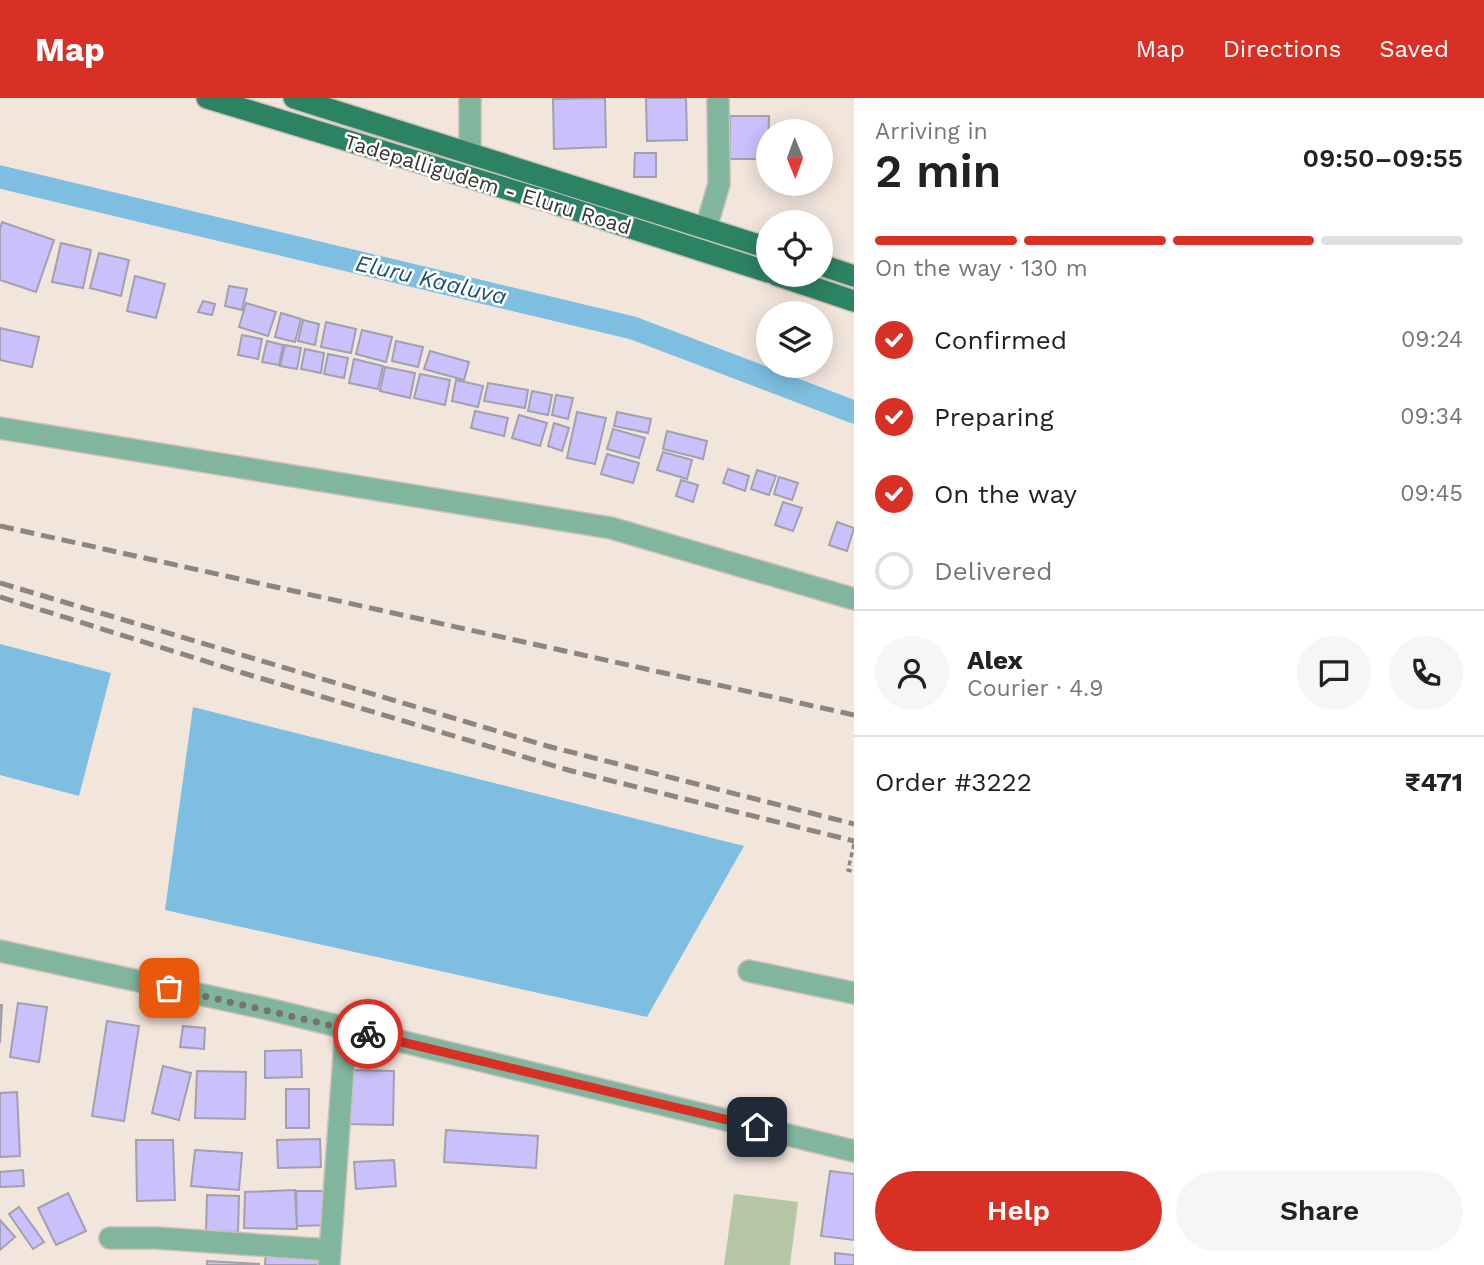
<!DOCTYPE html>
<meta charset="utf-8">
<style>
body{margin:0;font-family:"Work Sans",sans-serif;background:#f6f6f6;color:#222;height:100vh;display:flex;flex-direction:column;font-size:26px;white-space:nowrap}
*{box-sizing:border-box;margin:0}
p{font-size:23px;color:#767676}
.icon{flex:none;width:38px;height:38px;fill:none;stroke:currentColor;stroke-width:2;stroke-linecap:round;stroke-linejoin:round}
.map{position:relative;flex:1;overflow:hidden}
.drawer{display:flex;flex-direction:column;background:#fff;width:630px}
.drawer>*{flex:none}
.needle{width:46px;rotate:179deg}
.fabs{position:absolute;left:756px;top:21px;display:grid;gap:14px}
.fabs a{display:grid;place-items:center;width:77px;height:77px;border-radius:50%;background:#fff;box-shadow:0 4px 18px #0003;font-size:35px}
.pin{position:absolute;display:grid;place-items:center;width:60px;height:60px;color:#fff;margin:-30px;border-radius:14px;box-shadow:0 4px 10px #0006}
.courier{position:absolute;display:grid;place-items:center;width:70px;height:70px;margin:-35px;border:5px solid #d93025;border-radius:50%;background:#fff;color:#222;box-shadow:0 2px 9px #0007}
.headline em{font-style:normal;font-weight:600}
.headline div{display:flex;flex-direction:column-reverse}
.headline{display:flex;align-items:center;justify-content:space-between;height:119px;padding:0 21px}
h1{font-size:46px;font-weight:600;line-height:52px}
.bar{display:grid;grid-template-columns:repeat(4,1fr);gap:10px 7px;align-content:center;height:84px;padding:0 21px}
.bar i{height:9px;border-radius:5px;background:#e0e0e0}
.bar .active{background:#d93025}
.bar p{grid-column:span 4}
.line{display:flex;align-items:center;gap:18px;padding:0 21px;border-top:2px solid #e0e0e0}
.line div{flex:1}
.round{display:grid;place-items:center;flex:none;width:74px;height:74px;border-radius:37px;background:#f6f6f6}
ol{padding:0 21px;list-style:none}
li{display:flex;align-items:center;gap:21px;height:77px}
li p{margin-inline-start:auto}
li .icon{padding:7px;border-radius:50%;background:#d93025;color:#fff;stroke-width:4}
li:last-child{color:#767676}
li i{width:38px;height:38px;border:4px solid #e0e0e0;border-radius:50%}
.cta{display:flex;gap:14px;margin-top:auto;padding:14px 21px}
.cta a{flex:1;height:80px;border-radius:42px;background:#d93025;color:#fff;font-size:28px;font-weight:600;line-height:80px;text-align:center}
.cta a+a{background:#f6f6f6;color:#222}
header{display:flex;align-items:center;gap:42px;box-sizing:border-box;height:98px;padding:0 35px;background:#d93025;color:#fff}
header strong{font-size:33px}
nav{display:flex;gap:38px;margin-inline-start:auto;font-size:24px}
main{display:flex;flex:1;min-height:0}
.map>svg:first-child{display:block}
.green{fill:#b4c6a4}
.water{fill:#7dbee1}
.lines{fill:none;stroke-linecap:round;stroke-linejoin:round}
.canal{stroke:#7dbee1;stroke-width:23}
.building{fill:#cac0fc;stroke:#a2a0ad;stroke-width:2}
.minor-casing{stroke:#cdc1ba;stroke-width:24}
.major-casing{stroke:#cdc1ba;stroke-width:24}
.path{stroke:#8c847e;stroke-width:3.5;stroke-dasharray:5 3.5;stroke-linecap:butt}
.minor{stroke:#81b59d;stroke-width:21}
.major{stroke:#2c8363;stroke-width:21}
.rail{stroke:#8d857f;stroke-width:5;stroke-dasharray:14 7;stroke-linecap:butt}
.done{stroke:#79716c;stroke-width:7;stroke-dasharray:0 12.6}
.route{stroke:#d93025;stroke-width:9}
.labels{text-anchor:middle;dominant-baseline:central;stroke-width:5;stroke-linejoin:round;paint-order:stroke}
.street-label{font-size:21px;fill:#383330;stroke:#fff}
.water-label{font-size:23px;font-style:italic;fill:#1e516a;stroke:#fff}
</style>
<header>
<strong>Map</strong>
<nav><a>Map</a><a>Directions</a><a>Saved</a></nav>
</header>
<main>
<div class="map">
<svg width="854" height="1167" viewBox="0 0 854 1167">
<rect width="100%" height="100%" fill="#f2e5dc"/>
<!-- green -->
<path class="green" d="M734 1096 798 1104 790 1167H724Z"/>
<!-- water -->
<g class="water">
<path d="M0 546 111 575 79 698 0 677Z"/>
<path d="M193 609 744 748 647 919 165 812Z"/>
</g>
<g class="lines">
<!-- canal -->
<path class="canal" d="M0 79 633 230 854 314"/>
</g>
<!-- building -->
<g class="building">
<path d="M605 0 606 49 554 51 553 1Z"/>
<path d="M646 0H686L687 42 647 43Z"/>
<path d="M730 18H769L768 61H730Z"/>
<path d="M635 55H656V79H634Z"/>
<path d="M2 124 54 142 36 194 0 182V131Z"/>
<path d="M61 145 91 152 83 190 52 184Z"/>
<path d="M99 155 129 162 121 198 90 190Z"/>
<path d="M135 178 165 186 156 220 127 213Z"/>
<path d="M229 188 247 191 242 212 225 208Z"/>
<path d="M203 203 215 206 212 217 198 214Z"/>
<path d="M246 205 276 214 268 238 239 229Z"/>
<path d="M281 215 301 221 295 244 275 239Z"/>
<path d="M303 222 319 226 315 247 298 243Z"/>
<path d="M326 224 356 231 351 255 321 249Z"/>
<path d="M0 230 39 239 32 269 0 262Z"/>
<path d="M362 232 392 239 386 264 356 256Z"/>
<path d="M242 237 262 241 258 261 238 257Z"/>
<path d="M267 243 283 247 279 267 262 264Z"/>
<path d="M396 243 423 249 418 269 392 263Z"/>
<path d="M285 247 301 250 297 271 280 268Z"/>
<path d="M305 251 324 255 321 275 301 271Z"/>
<path d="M430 253 469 264 464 282 424 271Z"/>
<path d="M328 256 348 260 344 280 324 276Z"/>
<path d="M354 261 383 268 378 291 349 285Z"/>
<path d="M385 269 415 275 410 300 380 293Z"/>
<path d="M420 276 450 282 445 307 414 300Z"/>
<path d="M456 282 483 288 478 309 452 303Z"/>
<path d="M488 285 528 292 525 310 484 303Z"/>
<path d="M532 293 552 297 548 317 528 313Z"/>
<path d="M556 297 573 300 568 321 552 317Z"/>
<path d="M475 313 508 320 504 338 471 330Z"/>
<path d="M577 314 606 320 595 366 567 360Z"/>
<path d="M617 314 651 321 648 335 614 328Z"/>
<path d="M519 317 547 325 540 348 512 340Z"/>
<path d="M554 325 569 330 562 353 548 348Z"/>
<path d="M613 331 645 340 639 360 607 351Z"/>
<path d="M667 333 707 343 703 361 663 351Z"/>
<path d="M663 354 692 362 687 381 657 372Z"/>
<path d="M607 356 639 365 633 385 601 376Z"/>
<path d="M728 371 749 378 745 393 723 385Z"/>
<path d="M757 372 776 378 769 397 751 391Z"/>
<path d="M779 379 798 385 792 402 774 396Z"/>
<path d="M681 382 698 387 693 404 676 398Z"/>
<path d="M783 404 802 410 793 433 775 427Z"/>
<path d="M837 424 854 430 847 453 829 447Z"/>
<path d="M18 905 47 909 39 964 10 959Z"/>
<path d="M0 907H2L0 945Z"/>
<path d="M107 923 139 928 124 1023 92 1018Z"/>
<path d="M183 928 205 930 204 951 180 949Z"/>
<path d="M301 952 302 979 265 980V953Z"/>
<path d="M163 968 191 975 179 1022 152 1015Z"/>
<path d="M350 972 394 973 393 1027 348 1026Z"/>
<path d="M197 973 246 974 245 1021 195 1020Z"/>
<rect x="286" y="991" width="23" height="39"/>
<path d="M17 994 20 1058 0 1059V995Z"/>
<path d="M446 1032 538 1038 536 1070 444 1064Z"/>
<path d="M320 1041 321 1069 278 1070 277 1042Z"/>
<path d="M136 1042H173L175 1102 137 1103Z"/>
<path d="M195 1052 242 1055 239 1092 191 1088Z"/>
<path d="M394 1062 396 1088 356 1091 354 1064Z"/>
<path d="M23 1072 24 1088 0 1089V1074Z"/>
<path d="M830 1073 854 1076V1142L821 1138Z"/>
<path d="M295 1092 297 1131 244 1130 245 1094Z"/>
<path d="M296 1093H330L331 1127 297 1128Z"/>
<path d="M68 1095 86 1133 56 1147 38 1110Z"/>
<path d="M207 1097 239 1098 238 1134 206 1133Z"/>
<path d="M19 1109 44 1144 33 1151 9 1116Z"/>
<path d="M0 1122 15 1139 0 1152Z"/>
<path d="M266 1154 321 1159 320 1167H265Z"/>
<path d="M835 1155 854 1157V1167H835Z"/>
<path d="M207 1163 259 1166V1167H207Z"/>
</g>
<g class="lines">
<!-- minor casing -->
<g class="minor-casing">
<g id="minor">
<path d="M470 0V55"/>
<path d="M706 130 719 86 718 0"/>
<path d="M0 330 611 430 854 501"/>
<path d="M0 853 268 911 854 1053"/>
<path d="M749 873 854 895"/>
<path d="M110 1140H156L330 1152"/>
<path d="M329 1167 346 930"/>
</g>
</g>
<!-- major casing -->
<g class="major-casing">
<g id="major">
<path d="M207 0 544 102 768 174"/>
<path d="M294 0 768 150"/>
<path d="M821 167 854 178"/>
<path d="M776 177 854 203"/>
</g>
</g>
<!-- path -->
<path class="path" d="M854 746 848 772 854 774"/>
<!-- minor -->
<use href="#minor" class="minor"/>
<!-- major -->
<use href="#major" class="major"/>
<!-- rail -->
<g class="rail">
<path d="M0 428 854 617"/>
<path d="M0 485 547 648 854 726"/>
<path d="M0 499 243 575 568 672 854 743"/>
</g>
</g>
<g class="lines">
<!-- done -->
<path class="done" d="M169 890 368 936"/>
<!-- route -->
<path class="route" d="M368 936 757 1029"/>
</g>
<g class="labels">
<!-- street labels -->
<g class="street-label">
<text transform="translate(488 86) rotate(17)">Tadepalligudem - Eluru Road</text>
</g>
<!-- water labels -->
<g class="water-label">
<text transform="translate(431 182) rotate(13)">Eluru Kaaluva</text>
</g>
</g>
</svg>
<div class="fabs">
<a><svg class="needle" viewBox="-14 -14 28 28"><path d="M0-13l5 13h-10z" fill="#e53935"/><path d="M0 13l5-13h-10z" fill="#767676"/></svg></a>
<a><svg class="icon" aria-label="locate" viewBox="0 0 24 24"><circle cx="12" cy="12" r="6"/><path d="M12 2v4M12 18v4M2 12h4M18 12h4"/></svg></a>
<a><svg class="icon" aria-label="layers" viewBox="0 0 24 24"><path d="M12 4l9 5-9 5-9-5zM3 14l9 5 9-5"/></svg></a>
</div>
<div class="pin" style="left:169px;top:890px;background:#ea580c"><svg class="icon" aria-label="bag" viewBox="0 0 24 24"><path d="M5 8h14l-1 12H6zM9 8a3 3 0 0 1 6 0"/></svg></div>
<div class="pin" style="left:757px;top:1029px;background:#1f2937"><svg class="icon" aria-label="home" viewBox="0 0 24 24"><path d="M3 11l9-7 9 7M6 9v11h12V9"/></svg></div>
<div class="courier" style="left:368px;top:936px"><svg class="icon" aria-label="bike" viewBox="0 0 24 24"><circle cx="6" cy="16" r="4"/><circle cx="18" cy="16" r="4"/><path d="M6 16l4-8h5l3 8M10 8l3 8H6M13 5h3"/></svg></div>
</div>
<section class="drawer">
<div class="headline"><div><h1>2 min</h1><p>Arriving in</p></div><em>09:50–09:55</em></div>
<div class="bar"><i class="active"></i><i class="active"></i><i class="active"></i><i></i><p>On the way · 130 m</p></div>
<ol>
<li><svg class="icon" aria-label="check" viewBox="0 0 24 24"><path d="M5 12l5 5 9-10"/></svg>Confirmed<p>09:24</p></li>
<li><svg class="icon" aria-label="check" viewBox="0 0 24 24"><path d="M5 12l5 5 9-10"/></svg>Preparing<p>09:34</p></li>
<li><svg class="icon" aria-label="check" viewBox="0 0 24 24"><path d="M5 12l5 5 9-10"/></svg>On the way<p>09:45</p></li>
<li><i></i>Delivered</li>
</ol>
<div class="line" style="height:126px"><a class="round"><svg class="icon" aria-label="person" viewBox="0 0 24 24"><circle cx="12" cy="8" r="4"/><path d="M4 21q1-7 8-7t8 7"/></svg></a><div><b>Alex</b><p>Courier · 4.9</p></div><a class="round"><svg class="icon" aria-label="chat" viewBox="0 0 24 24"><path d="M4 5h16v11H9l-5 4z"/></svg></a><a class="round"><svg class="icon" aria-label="phone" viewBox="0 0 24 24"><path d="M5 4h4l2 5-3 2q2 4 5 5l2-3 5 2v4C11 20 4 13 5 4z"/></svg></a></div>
<div class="line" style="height:91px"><div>Order #3222</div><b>₹471</b></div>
<div class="cta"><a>Help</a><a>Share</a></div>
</section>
</main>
